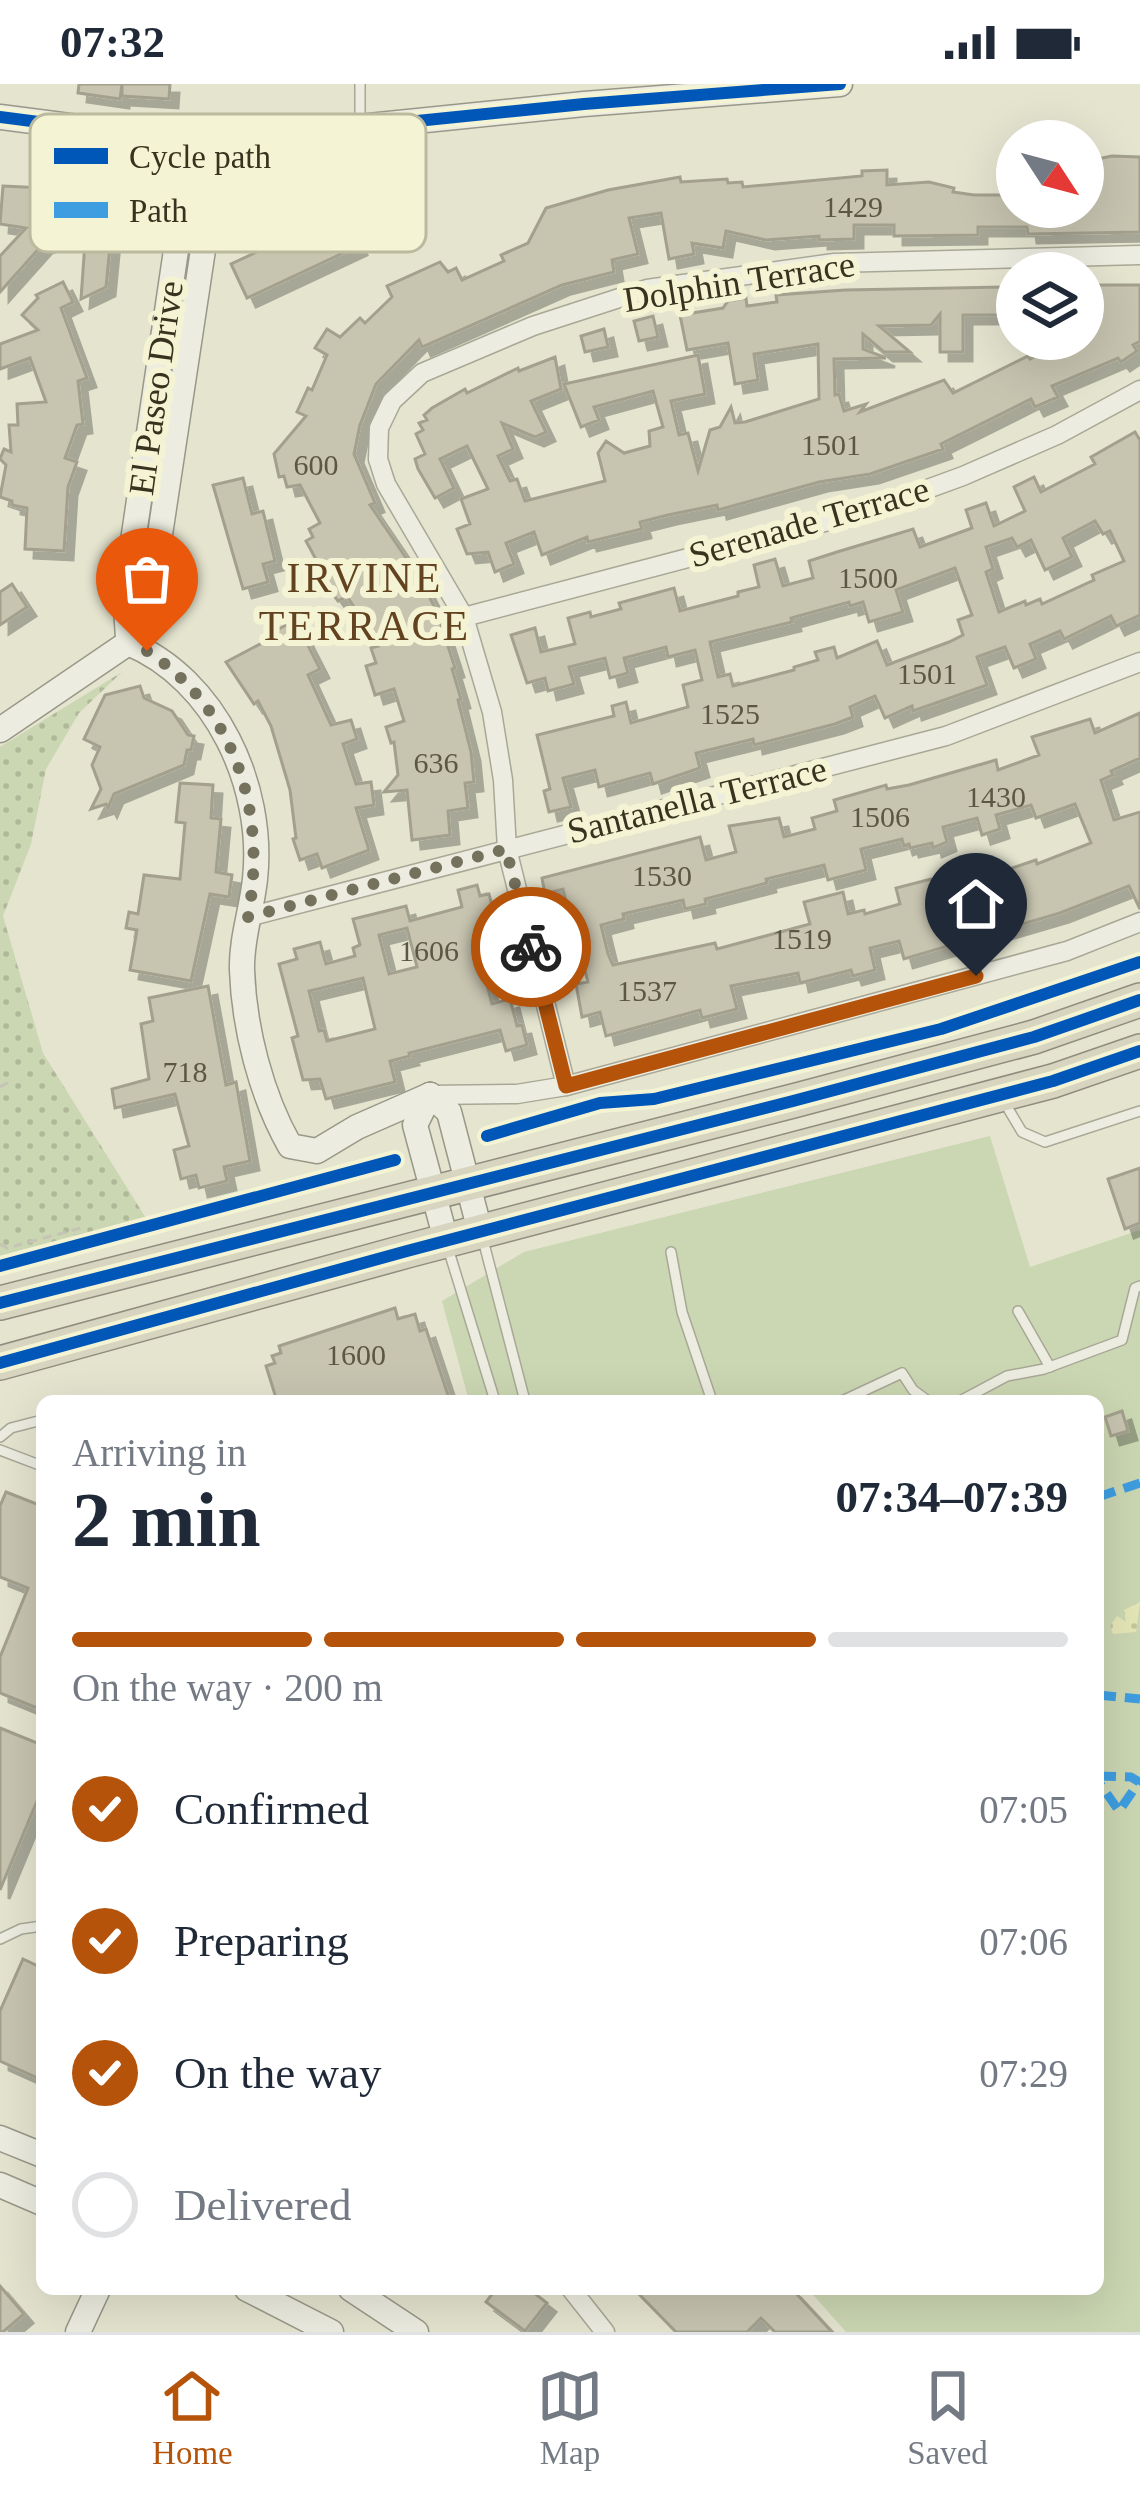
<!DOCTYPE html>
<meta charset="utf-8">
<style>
body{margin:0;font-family:Georgia,serif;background:#f2f2f3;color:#1f2937;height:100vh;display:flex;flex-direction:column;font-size:45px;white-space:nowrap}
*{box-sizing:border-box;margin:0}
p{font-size:39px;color:#747a83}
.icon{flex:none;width:66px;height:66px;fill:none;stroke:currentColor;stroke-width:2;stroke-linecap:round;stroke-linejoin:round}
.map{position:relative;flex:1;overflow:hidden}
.panel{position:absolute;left:36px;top:1311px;width:1068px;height:900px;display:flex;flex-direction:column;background:#fff;border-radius:18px;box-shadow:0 12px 48px #0002}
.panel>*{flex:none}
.needle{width:78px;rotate:126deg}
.controls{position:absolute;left:996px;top:36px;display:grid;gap:24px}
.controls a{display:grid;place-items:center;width:108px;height:108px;border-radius:50%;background:#fff;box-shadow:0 12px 48px #0002;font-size:60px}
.pin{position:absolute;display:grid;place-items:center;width:102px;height:102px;color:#fff;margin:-123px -51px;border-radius:50% 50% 50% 0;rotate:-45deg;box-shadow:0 0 12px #0007}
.pin .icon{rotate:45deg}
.courier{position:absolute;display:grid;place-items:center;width:120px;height:120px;margin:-60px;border:9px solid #b45309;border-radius:50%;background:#fff;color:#222;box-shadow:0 3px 15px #0007}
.overview em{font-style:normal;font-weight:700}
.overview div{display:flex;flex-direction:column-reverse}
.overview{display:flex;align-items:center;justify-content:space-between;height:204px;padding:0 36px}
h1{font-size:78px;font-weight:700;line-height:90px}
.bar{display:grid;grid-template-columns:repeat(4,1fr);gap:18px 12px;align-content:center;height:144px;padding:0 36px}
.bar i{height:15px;border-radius:9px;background:#e0e1e3}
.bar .active{background:#b45309}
.bar p{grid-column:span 4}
ol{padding:0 36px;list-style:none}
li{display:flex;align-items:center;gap:36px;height:132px}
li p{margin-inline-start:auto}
li .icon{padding:12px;border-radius:50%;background:#b45309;color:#fff;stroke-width:4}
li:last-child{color:#747a83}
li i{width:66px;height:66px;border:6px solid #e0e1e3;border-radius:50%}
.status{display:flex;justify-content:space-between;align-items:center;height:84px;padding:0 60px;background:#fff;direction:ltr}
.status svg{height:33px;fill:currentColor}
.tab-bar{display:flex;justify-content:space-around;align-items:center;height:168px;border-top:3px solid #e0e1e3;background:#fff;font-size:33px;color:#747a83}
.tab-bar a{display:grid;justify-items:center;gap:6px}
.tab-bar .active{color:#b45309}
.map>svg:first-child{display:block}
.grass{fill:#cbd6b2}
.sand{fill:url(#sand-dots)}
.park{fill:url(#park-dots)}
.building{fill:#c7c4b0;stroke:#a4a08e;stroke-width:3;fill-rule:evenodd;filter:url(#shadow)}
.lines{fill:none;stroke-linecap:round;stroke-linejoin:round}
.lane-casing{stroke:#a9a897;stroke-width:12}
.street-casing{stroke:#a9a897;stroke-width:21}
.secondary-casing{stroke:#999888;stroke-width:27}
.highway-casing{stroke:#8f8d7e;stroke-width:36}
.path{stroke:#c5c4b7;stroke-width:3;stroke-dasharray:9 6;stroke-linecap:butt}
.lane{stroke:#ecece0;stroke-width:9}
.street{stroke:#ecece0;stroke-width:18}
.secondary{stroke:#ecece0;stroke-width:24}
.highway{stroke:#d7d5bf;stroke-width:33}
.quiet{stroke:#3e9de0;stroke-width:9;stroke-dasharray:18 9;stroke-linecap:butt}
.cycleway-casing{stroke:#f4f4d5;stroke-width:20}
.cycleway{stroke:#0057b8;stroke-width:12}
.done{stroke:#74715d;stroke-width:12;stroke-dasharray:0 21.6}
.route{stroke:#b45309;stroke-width:15}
.labels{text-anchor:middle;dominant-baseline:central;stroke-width:12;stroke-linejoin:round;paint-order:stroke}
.number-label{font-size:30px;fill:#5c5743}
.street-label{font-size:36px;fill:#38331f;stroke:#f4f4d5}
.quarter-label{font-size:42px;letter-spacing:3px;fill:#634220;stroke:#f4f4d5}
.key{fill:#f4f4d5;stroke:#bcba9e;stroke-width:3}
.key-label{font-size:33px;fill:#38331f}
</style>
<div class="status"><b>07:32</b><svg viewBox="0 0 49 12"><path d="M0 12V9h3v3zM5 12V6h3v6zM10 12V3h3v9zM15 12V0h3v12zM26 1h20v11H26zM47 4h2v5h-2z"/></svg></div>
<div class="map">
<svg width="1140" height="2248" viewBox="0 0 1140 2248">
<defs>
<pattern id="sand-dots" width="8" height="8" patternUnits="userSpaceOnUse" patternTransform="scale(3)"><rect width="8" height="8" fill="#e5e6b7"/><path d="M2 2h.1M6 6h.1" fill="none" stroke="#c5c69d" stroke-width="1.8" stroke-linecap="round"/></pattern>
<pattern id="park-dots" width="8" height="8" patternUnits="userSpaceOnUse" patternTransform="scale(3)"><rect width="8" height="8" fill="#cbd6b2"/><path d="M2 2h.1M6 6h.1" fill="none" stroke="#afb899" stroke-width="1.8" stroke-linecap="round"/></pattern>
<filter id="shadow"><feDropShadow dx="9" dy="9" stdDeviation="0" flood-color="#0004"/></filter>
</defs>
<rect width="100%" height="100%" fill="#e4e4cf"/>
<!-- grass -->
<path class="grass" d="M990 1052 1030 1183 1140 1146V2248H846L808 2205H1098V1317H469L442 1217 524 1168Z"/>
<!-- sand -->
<path class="sand" d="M1140 1518 1136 1548 1113 1550 1110 1542 1117 1532 1126 1538 1124 1526Z"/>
<!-- park -->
<path class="park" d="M122 588 79 629 46 685 31 760 3 832 43 969 149 1139 0 1173V663Z"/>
<!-- building -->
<g class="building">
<path d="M79 0H122L120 15 78 9Z"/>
<path d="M122 0H170L169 15 122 12Z"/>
<path d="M1112 72 1140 73V148L1028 150 1027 143H978V151L894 152V141H854V155L819 156V152L766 156 726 147 723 164 692 159 694 170 669 175 661 129 629 134 638 170 612 176 614 188 562 201 422 263 419 256 376 300 360 341 354 370 375 419 370 421 421 496 437 528 455 584 452 585 461 615 458 616 471 668 474 698 465 699 468 724 448 727 450 751 412 756 407 706 384 708 398 691 394 658 391 659 386 643 404 637 394 605 375 611 366 582 376 579 371 564 378 562 347 512 338 517 323 497 326 494 306 457 313 453 309 445 320 439 300 401 287 403 284 392 279 393 274 370 306 332 297 328 308 304 312 306 327 271 315 264 327 245 340 253 360 234 365 239 392 213 387 202 440 178 448 188 456 184 462 196 504 177 501 171 528 159 546 124 608 106 680 93 681 98 727 95 728 99 742 98 743 103 862 92V87L887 86V101L929 98 954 104 953 108 974 111H1002L1008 105 1017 111V123H1083V98H1092V76Z"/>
<path d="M3 102 123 108 118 153 111 152 106 203 81 215 85 158 58 154 43 160 0 208V172L26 144 0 140Z"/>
<path d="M342 128 358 162 247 214 231 180Z"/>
<path d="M63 198 73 218 61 224 87 294 78 297 83 340 77 341 65 374 77 378 68 403 64 467 25 465 27 424 12 421V417L0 413 6 381 0 375 4 365 11 368 9 341H18L17 320 46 318 30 274 0 285V260L38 246 22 231 38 214 36 211Z"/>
<path d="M1093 201H1140V257L1133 261 1137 267 1121 278 1118 274 1052 302 1058 313 1035 323 1031 315 941 360 943 365 870 390 819 398 718 426 717 421 668 431 640 438 642 445 588 458 587 453 542 471 534 448 506 459 514 480 495 488 488 468 467 470 457 445 470 440 461 415 488 405 467 362 440 375 454 404 435 414 418 385 415 375 425 370 416 350 423 346 419 339 427 336 424 331 432 324 465 305 467 309 518 284 519 287 555 273 561 305 531 317 546 348 535 353 502 339 513 365 498 372 510 397 517 395 525 417 605 397 598 369 606 357 624 369 650 362 649 347 663 343 653 307 594 323 599 336 581 343 564 300 698 271 705 310 671 317 679 351 688 349 698 387 710 346 720 343 731 323 735 339 745 338 819 315 818 260 754 270 758 296 735 300 728 259 687 266 680 231 723 224 728 217 746 214 747 222 777 218 776 211 845 206 1003 203V206H1017V231H963V268H940V230L931 241 879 242 910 268H884L863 250V265L886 274 834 275 835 311 839 310 844 327 866 320 860 328 944 296 953 309 1028 272 1030 275 1047 266 1050 272 1083 256V212L1094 211Z"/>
<path d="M653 232 658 253 639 257 634 237Z"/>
<path d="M604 245 608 263 585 268 581 252Z"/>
<path d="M1135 348 1140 356V531L1116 542 1111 532 1064 555 1060 547 1030 560 1036 575 1014 584 1005 563 977 573 987 601 913 627 912 622 885 634 875 612 850 623 853 633 835 640 754 661 753 655 696 669 700 684 653 700 650 689 599 703 595 686 563 694 571 723 549 728 544 707 550 705 537 651 614 632 612 622 626 618 631 639 688 623 683 601 702 596 695 566 668 573 666 563 624 574 628 589 610 594 605 574 569 583 574 600 548 607 545 594 527 599 511 551 535 544 541 568 575 560 568 534 590 528 591 533 621 525 619 519 674 504 680 527 738 512V508L759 503 754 481 775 475 783 502 813 494 809 477 837 468 913 445 920 463 972 444 966 426 986 419 994 442 1025 427 1014 403 1034 393 1041 408 1095 380 1091 373ZM1095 437 1103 450 1110 447 1124 477 1092 491 1094 496 1042 520 1040 515 1026 521 1025 517 999 528 986 488 993 485 986 463 1012 454 1017 463 1031 456 1045 486 1072 473 1063 454ZM955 484 972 531 958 536 963 551 949 558 887 581 877 557 837 574 834 563 815 568 818 576 794 583V586L733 602 730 590 718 593 710 558 792 538 791 534 849 518 850 522 863 518 869 538 903 528 896 506Z"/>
<path d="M243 394 252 430 263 427 275 477 263 480 268 498 243 505 213 401Z"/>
<path d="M12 500 27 523 0 541V508Z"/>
<path d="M295 536 320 585 308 591 331 641 351 636 357 655 343 660 356 700 371 698 374 721 356 724 369 766 322 784 317 770 300 776 293 755 296 754 290 706 271 642 258 617 254 620 226 578 279 550 277 546Z"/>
<path d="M140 602 144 614 172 627 188 651 194 652 191 666H187L184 681 114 710 108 724 106 720 91 725 101 705 92 681 100 663 84 655 105 611Z"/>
<path d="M1140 629V674L1111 687 1113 691 1101 696 1114 736 1140 728V825L1129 802 1060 829 904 875 899 857 870 864 875 886 853 892 851 886 800 899 798 889 731 902 737 925 702 934 700 926 606 952 600 928 582 933 576 900 588 898 577 856 558 861 552 837 570 833 563 805 545 810 542 794 700 753 706 776 736 768 729 742 779 734 784 753 815 745 812 734 837 727 834 716 886 701 887 705 909 701 996 676 998 686 1039 671 1032 653 1090 635 1095 649ZM1075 720 1091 759 1037 780 1036 776 985 793 981 776 962 782 966 797 934 805 931 795 896 804 900 820 865 830 864 826 848 830 843 808 804 818 810 840 717 865 715 859 613 881 608 870 601 841 624 835 623 830 683 816 685 825 706 820 705 815 767 799 766 795 824 781 828 796 866 786 861 765 902 755 904 762 909 760 910 764 932 759 933 764 947 758 943 743 977 734 982 751 1000 745 996 731 1031 721 1036 734Z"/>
<path d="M180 699 213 701 211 734 221 735 216 788 232 791 229 813 210 810 191 897 130 886 137 846 126 844 129 828 138 830 144 791 180 795 185 739 176 738Z"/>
<path d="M477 801 480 812 489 810 497 840 505 838 509 855 508 861 500 863 505 881 483 886 492 920 510 915 517 942 522 941 527 961 506 967 500 946 409 969 410 972 390 977 395 998 326 1015 320 995 303 996 292 954 298 952 279 880 297 875 294 865 320 858 326 880 355 872 353 864 360 861 353 835 406 822 410 837 462 823 458 806ZM407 844 417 883 389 890 379 851ZM363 894 375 945 327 957 324 946 319 947 309 907Z"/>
<path d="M208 902 226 1001 236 998 250 1077 224 1083 227 1097 199 1104 196 1091 181 1095 174 1066 189 1062 175 1010 115 1024 112 1005 149 995 141 940 153 937 149 914Z"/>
<path d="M1140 1084V1139L1125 1145 1108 1095Z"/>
<path d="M395 1224 398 1235 415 1230 420 1247 426 1245 450 1317H277L266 1282 275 1279 272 1272 281 1269 279 1262Z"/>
<path d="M1122 1327 1128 1347 1111 1352 1105 1333Z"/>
<path d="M6 1408 42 1422V1626L0 1609V1573L28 1504 0 1493V1422Z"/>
<path d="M0 1644 42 1661V1705L0 1806Z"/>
<path d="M23 1875 42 1884V1996L0 1977V1927Z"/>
<path d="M0 2202 24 2230 3 2248H0Z"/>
<path d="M496 2205H529L547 2219 525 2247 486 2218Z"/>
<path d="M634 2205H792L832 2248H775L761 2234 747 2248H676Z"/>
</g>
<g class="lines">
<!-- lane casing -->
<g class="lane-casing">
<g id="lane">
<path d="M415 41 421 119"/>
<path d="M360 42V0"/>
<path d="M212 140C252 146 314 139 341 104L338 45"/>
<path d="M1003 1016 1022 1048 1045 1058 1140 1027"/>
<path d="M482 1152 525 1317"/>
<path d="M447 1161 495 1317"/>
<path d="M671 1168 682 1228 712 1317"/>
<path d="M1018 1227 1050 1283"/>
<path d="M842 1317 902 1289 913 1306 928 1317"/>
<path d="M960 1317 1007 1292 1044 1285 1122 1256 1135 1204 1140 1202"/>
<path d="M0 1353 11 1344 42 1336"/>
<path d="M0 1366 42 1382"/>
<path d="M0 1855 21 1845 42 1842"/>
</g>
</g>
<!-- street casing -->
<g class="street-casing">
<g id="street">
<path d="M464 533 870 426 963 392 1057 351 1140 306"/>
<path d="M248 833 946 652 1140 578"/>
<path d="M566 1002 507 765 503 696 492 628 464 533 386 400 378 375 379 344 392 317 422 289 533 242 647 205 834 179 1140 171"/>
<path d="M430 1011 517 1010 566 1002 1067 867 1140 838"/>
<path d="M571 2205 605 2248"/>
</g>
</g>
<!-- secondary casing -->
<g class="secondary-casing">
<g id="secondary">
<path d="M0 33 201 59 584 20 840 0"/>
<path d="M128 553 125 511 187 92 201 59"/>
<path d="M128 559C216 595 265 703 255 795 252 825 241 855 242 886 244 944 261 1011 290 1062L317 1067 357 1043 430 1011"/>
<path d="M0 646 128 559 151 510 214 93 201 59"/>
<path d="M430 1011 415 1041 446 1156"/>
<path d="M430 1011 449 1028 480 1147"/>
<path d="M0 2054 42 2071"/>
<path d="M0 2101 42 2119"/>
<path d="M247 2205 331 2248"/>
<path d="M351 2205 416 2248"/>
<path d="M78 2248 98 2205"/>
</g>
</g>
<!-- highway casing -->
<g class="highway-casing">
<g id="highway">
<path d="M0 1219 793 1017 1034 953 1140 916"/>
<path d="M0 1279 407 1167 1053 997 1140 967"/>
</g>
</g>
<!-- path -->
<g class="path">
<path d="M0 1003 13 996"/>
<path d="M0 1160 7 1164 81 1144 82 1151 75 1152 78 1162"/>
</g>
<!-- lane -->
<use href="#lane" class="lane"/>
<!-- street -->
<use href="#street" class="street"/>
<!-- secondary -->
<use href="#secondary" class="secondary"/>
<!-- highway -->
<use href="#highway" class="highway"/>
<!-- quiet -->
<g class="quiet">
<path d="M1098 1413 1140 1399"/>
<path d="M1098 1611 1140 1615"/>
<path d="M1098 1692 1131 1693 1139 1698 1119 1727 1098 1697"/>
</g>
<!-- cycleway casing -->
<g class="cycleway-casing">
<g id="cycleway">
<path d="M0 33 201 59 584 20 840 0"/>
<path d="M487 1052 600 1019 654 1015 941 945 1140 878"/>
<path d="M0 1182 395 1076"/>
<path d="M0 1219 793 1017 1034 953 1140 916"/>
<path d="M0 1279 407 1167 1053 997 1140 967"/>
</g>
</g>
<!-- cycleway -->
<use href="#cycleway" class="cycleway"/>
</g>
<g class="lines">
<!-- done -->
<path class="done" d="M147 567C238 627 267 731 248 833L506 765 531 863"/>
<!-- route -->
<path class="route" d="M531 863 566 1002 976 892"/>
</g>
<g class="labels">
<!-- number labels -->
<g class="number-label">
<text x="853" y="122">1429</text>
<text x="831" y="360">1501</text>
<text x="316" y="380">600</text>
<text x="868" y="493">1500</text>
<text x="927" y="589">1501</text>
<text x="730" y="629">1525</text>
<text x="436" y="678">636</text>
<text x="996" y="712">1430</text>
<text x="880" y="732">1506</text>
<text x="662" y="791">1530</text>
<text x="802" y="854">1519</text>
<text x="429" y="866">1606</text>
<text x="647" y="906">1537</text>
<text x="185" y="987">718</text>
<text x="356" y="1270">1600</text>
</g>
<!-- street labels -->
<g class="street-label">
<text transform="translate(739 198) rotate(-9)">Dolphin Terrace</text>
<text transform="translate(156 304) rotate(-82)">El Paseo Drive</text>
<text transform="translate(809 438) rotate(-16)">Serenade Terrace</text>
<text transform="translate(697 716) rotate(-14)">Santanella Terrace</text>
</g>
<!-- quarter labels -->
<g class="quarter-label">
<text x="365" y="494">IRVINE<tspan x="365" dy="48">TERRACE</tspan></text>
</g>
</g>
<!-- legend -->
<rect x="30" y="30" width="396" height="138" rx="18" class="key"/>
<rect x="54" y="64" width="54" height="16" fill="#0057b8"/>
<rect x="54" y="118" width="54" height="16" fill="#3e9de0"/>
<g class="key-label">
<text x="129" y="84">Cycle path</text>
<text x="129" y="138">Path</text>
</g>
</svg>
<div class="controls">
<a><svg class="needle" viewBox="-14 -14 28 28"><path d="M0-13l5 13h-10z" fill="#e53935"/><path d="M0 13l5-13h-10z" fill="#747a83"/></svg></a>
<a><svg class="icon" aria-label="layers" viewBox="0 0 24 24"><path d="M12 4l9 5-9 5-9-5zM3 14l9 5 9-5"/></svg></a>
</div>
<div class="pin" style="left:147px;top:567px;background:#ea580c"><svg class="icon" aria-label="bag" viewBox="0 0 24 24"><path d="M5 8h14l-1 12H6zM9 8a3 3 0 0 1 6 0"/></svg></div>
<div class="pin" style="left:976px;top:892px;background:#1f2937"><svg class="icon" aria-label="home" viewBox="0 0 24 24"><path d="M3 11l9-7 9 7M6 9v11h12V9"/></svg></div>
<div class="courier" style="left:531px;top:863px"><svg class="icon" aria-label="bike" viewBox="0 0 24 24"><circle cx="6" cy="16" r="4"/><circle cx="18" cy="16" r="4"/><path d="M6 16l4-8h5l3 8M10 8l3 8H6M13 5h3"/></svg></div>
<section class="panel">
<div class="overview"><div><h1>2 min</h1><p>Arriving in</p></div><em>07:34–07:39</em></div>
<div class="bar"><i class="active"></i><i class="active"></i><i class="active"></i><i></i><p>On the way · 200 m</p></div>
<ol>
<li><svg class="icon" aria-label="check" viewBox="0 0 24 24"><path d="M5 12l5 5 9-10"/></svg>Confirmed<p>07:05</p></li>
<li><svg class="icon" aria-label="check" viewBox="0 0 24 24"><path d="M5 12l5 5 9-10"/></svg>Preparing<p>07:06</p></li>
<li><svg class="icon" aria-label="check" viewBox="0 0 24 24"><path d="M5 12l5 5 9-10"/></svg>On the way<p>07:29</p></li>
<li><i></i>Delivered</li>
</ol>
</section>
</div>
<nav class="tab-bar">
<a class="active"><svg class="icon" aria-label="home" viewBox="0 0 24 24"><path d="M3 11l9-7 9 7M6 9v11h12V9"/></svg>Home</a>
<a><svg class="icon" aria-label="map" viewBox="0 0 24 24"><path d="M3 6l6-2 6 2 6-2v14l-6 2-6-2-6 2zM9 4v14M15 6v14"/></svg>Map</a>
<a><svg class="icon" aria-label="saved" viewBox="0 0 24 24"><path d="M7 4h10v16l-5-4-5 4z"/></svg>Saved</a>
</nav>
